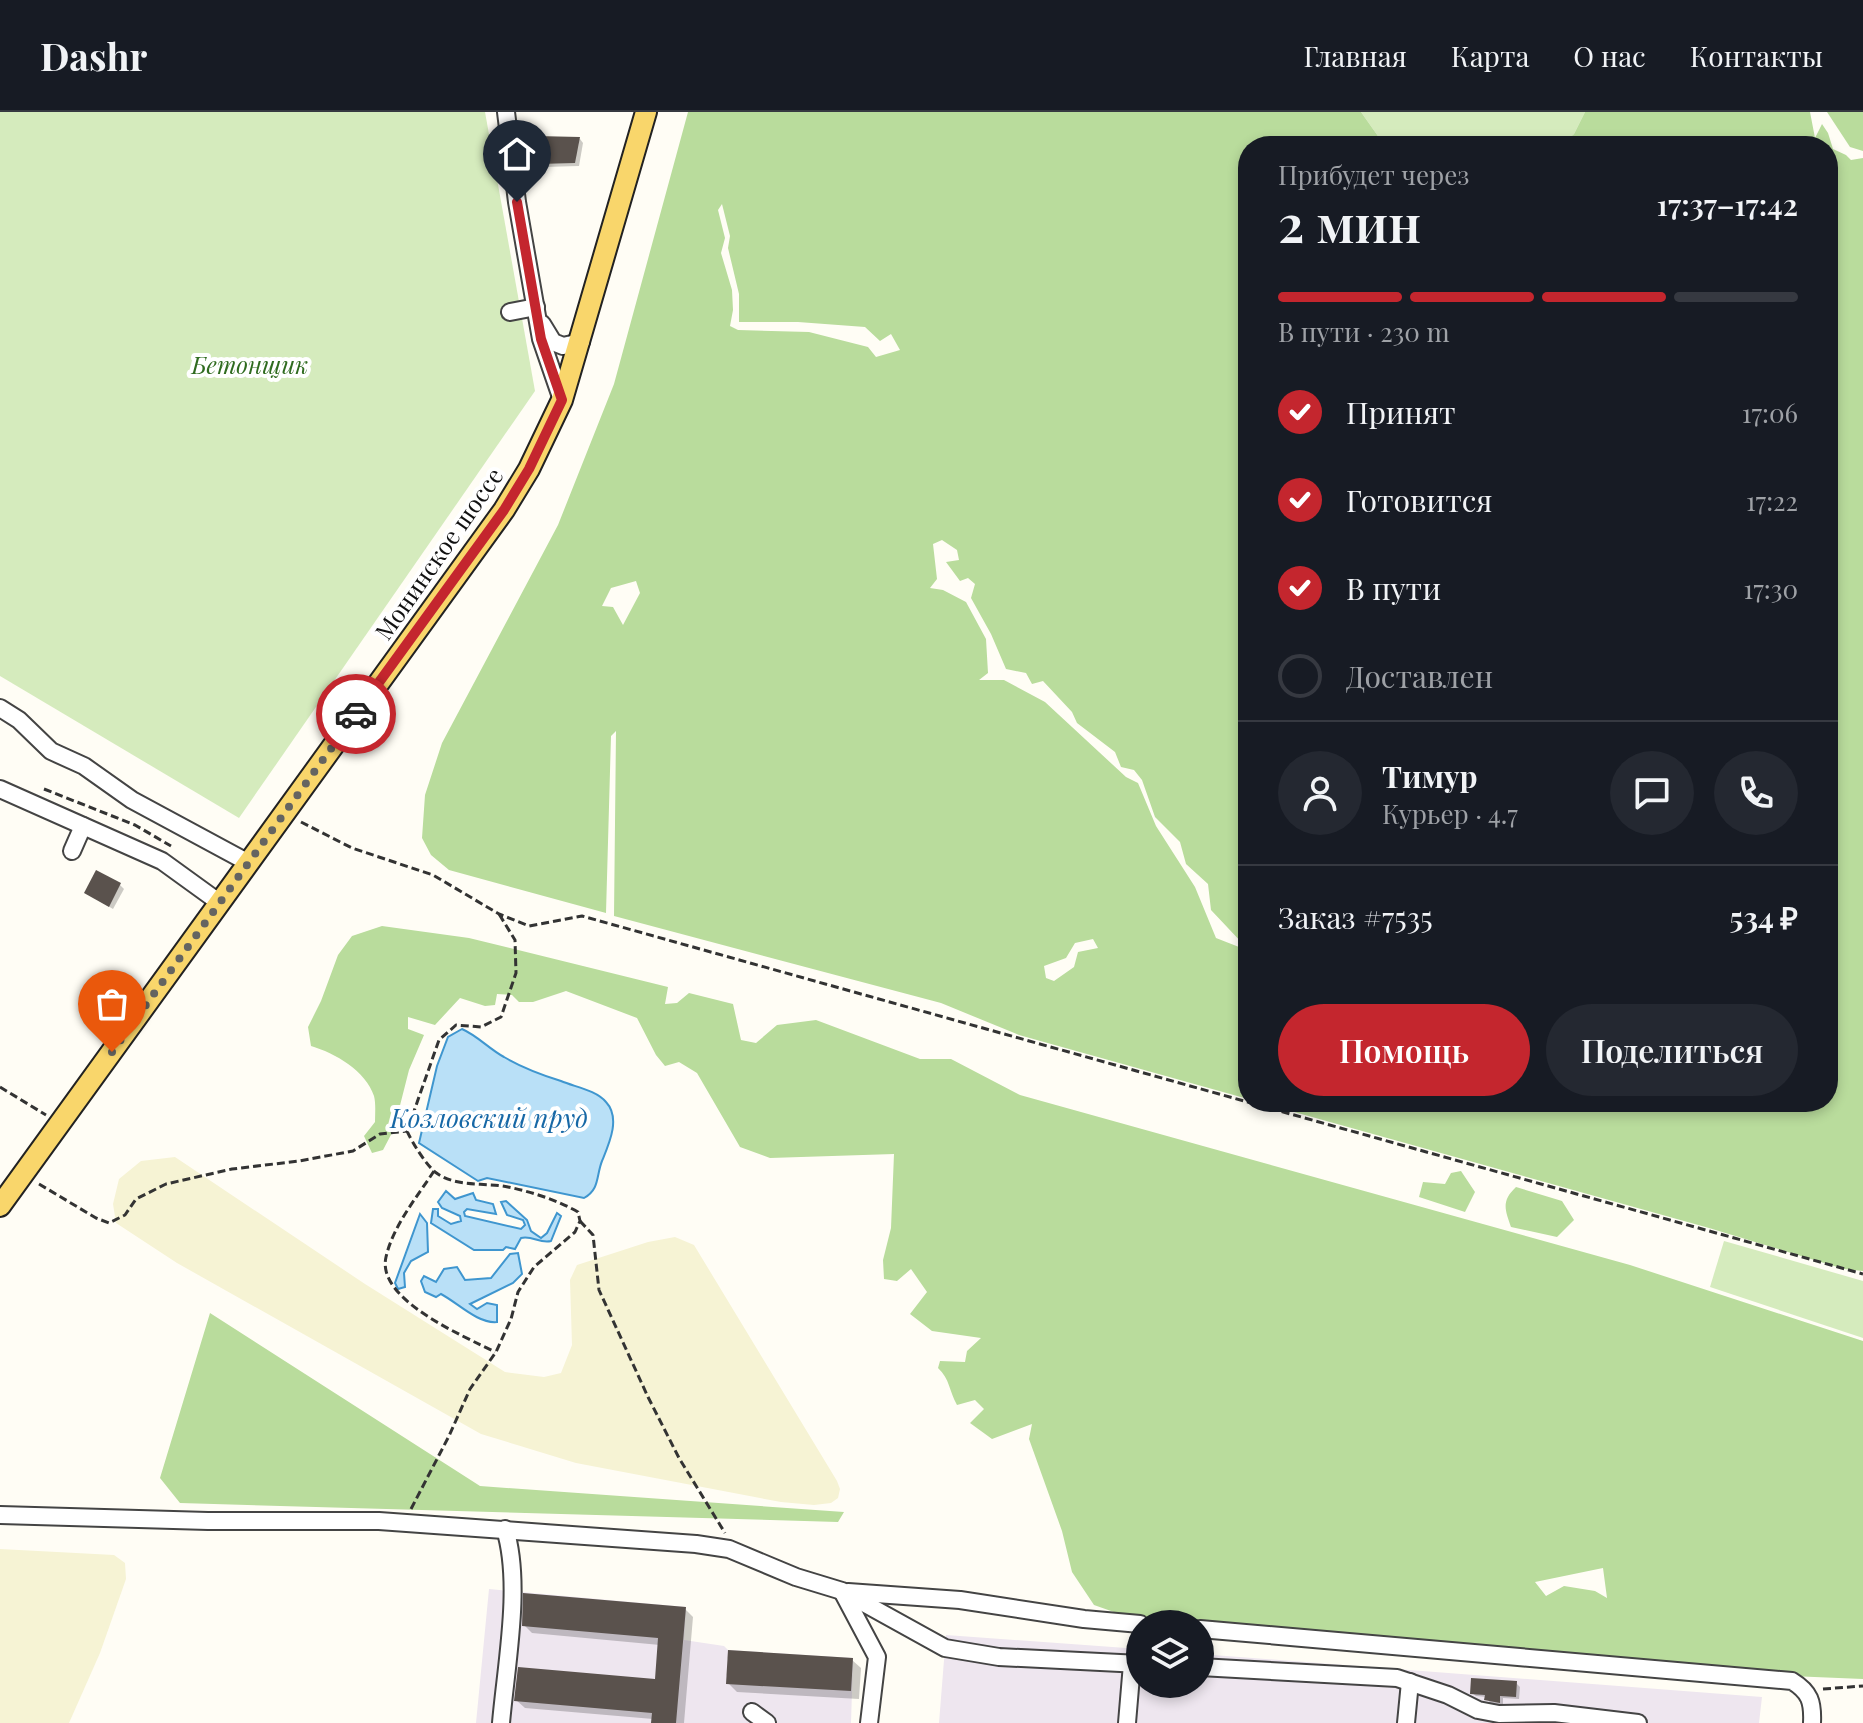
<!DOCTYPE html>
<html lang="ru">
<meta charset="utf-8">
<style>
body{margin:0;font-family:"Playfair Display",serif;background:#242831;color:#f1f3f6;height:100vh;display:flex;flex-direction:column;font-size:30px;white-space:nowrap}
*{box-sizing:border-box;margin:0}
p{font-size:26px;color:#9ea1a6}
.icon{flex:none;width:44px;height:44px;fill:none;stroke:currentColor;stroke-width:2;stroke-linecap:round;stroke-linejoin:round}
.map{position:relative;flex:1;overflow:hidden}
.details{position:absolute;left:1238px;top:24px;width:600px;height:976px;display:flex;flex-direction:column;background:#171b24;border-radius:32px;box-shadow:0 4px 12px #0003}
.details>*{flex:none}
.buttons{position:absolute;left:1126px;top:1498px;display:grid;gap:16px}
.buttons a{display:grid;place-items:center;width:88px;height:88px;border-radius:50%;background:#171b24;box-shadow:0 4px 12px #0003;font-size:40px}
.pin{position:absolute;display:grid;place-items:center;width:68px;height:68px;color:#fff;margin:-82px -34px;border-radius:50% 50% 50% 0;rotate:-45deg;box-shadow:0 0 8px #0007}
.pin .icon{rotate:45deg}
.courier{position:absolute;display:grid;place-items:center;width:80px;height:80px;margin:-40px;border:6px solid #c4262e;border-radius:50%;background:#fff;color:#222;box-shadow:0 2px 10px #0007}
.summary em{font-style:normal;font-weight:600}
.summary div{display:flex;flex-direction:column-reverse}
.summary{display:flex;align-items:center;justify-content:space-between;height:136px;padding:0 40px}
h1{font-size:52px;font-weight:600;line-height:60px}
.bar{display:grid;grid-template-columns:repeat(4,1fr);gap:12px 8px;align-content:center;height:96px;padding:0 40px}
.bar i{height:10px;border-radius:6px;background:#363941}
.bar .active{background:#c4262e}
.bar p{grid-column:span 4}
.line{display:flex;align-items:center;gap:20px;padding:0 40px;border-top:2px solid #363941}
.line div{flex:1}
.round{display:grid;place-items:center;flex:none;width:84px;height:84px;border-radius:42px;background:#242831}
ol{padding:0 40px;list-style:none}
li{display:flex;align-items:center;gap:24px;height:88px}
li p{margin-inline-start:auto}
li .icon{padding:8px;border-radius:50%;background:#c4262e;color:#fff;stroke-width:4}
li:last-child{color:#9ea1a6}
li i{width:44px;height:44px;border:4px solid #363941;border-radius:50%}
.cta{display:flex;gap:16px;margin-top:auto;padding:16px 40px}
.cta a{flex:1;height:92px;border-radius:48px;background:#c4262e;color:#fff;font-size:32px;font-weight:600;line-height:92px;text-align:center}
.cta a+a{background:#242831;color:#f1f3f6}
header{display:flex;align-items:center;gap:48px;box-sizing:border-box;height:112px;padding:0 40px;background:#171b24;border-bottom:2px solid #363941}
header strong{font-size:38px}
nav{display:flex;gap:44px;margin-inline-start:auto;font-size:28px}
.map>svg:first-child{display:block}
.industrial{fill:#eee6ef}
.farmland{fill:#f6f3d4}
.green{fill:#d5ebbd}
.forest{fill:#b9dc9c;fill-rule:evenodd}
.water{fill:#b9e0f7;stroke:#3f96cf;stroke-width:2}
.shadow{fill:#0003}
.building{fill:#5a524d}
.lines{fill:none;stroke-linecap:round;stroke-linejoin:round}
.minor-casing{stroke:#444;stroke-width:20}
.major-casing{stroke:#222;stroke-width:24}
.path{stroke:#333;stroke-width:3;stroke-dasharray:8 4;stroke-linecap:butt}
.minor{stroke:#fff;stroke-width:16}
.major{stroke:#f9d66b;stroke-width:20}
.done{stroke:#646461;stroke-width:8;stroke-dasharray:0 14.4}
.route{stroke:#c4262e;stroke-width:10}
.labels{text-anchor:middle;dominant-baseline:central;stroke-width:8;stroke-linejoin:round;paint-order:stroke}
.park-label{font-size:24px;font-style:italic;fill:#2f6b1f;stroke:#fff}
.street-label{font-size:24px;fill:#111;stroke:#fff}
.water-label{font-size:26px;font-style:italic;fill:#1768a6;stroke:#fff}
</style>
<header>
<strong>Dashr</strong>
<nav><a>Главная</a><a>Карта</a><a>О нас</a><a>Контакты</a></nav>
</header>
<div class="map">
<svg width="1863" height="1611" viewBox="0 0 1863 1611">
<rect width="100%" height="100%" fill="#fffdf5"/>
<!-- industrial -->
<g class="industrial">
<path d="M489 1477 686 1495 684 1528 724 1534 728 1538 853 1546 851 1611H476Z"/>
<path d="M946 1523 1140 1537V1572H1200V1542L1762 1585 1759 1611H939Z"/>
</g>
<!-- farmland -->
<g class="farmland">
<path d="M175 1045 365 1172 505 1260 544 1265 561 1261 572 1233 570 1168 577 1153 648 1130 675 1125 694 1133 837 1369 840 1377 838 1386 831 1391 814 1393 781 1390 576 1351 481 1322 177 1151 116 1111 113 1092 119 1067 141 1049Z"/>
<path d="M0 1437 114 1443 125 1451 126 1467 100 1541 69 1611H0Z"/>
</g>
<!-- green -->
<g class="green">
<path d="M0 0H485L535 279 239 706 0 564Z"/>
<path d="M1361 0H1585L1574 22 1560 34H1385Z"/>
<path d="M1724 1129 1863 1169V1226L1710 1175Z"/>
</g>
<!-- forest -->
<g class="forest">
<path d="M688 0H1361L1385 34H1248V847L1244 833 1211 798 1208 772 1186 752 1180 730 1155 705 1142 668 1134 658 1121 655 1115 640 1077 611 1072 600 1043 569 1032 572 1026 561 1006 557 991 522 971 486 975 472 968 466 960 469 946 450 959 448 957 438 942 428 933 432 937 467 930 476 943 478 966 490 986 527 988 561 979 568H1004L1045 590 1126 665 1138 671 1156 714 1195 775 1216 826 1239 835 1248 861V987L1019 923 941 891 614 804 616 619 611 624 606 801 449 758 431 743 422 726 425 683 442 631 558 413 614 272ZM722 92 730 124 728 136 739 182V210H798L865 215 880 229 891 222 900 238 876 245 868 235 809 220 738 218 730 214 733 198 732 178 721 141 725 126 718 98ZM636 469 640 481 623 513 613 495 602 494 611 476ZM1093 827 1098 836 1078 840 1074 855 1054 869 1046 866 1044 854 1066 846 1075 831Z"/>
<path d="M1585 0H1810L1815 26 1822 12 1828 21 1833 37 1846 43 1851 48 1863 46V1159L1844 1157 1709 1116 1258 990H1828V34H1560L1574 22Z"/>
<path d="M1827 0H1863V39L1850 35Z"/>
<path d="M382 814 469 826 668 875 665 892 677 891 689 881 733 892 741 928 756 931 777 913 816 908 920 947H951L1020 983 1630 1153 1863 1229V1567L1641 1558 1200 1512 1145 1511 1094 1493 1072 1460 1062 1419 1029 1327 1032 1312 992 1327 970 1311 984 1297 975 1288 957 1293C949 1279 950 1267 938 1256L940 1249 965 1250 967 1239 981 1226 932 1219 910 1202 927 1180 911 1157 897 1169 884 1167 883 1148 891 1116 894 1042 770 1046 740 1035 697 961 679 950 665 954 656 943 637 906 566 879 533 890H519L512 883 497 882 495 893 485 894 460 886 435 913 408 905V917L424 923 409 958 394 1017 383 1038 372 1041 364 1024 375 1010C375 1002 376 992 374 984 366 959 335 941 311 934L308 915 321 889 338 843 352 824ZM1603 1456 1607 1486 1595 1479 1564 1474 1546 1484 1535 1470Z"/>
<path d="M1461 1059 1475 1080 1465 1100 1419 1085 1423 1070 1445 1072 1451 1061Z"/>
<path d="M1516 1075 1562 1089 1574 1108 1557 1125 1511 1115C1505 1098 1501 1089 1516 1075Z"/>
<path d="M210 1201 480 1374 844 1400 838 1410 180 1391 160 1366Z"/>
</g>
<!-- water -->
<g class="water">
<path d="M462 917C478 924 489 937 504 945 521 955 542 963 561 969 575 975 596 978 606 990 621 1006 609 1032 602 1049 596 1064 600 1077 584 1086L487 1066 478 1069 419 1031 437 954 448 925Z"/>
<path d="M446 1079 455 1087 473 1081 476 1088 493 1092 496 1102 467 1097 464 1100 465 1104 521 1117 525 1113 523 1108 507 1103 501 1090 506 1089 527 1108 531 1119 541 1126 547 1121 557 1101 561 1104 551 1129C540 1132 532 1123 521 1126L515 1137 506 1135 503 1138H474L431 1111 433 1097H438V1104L451 1112 461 1109 460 1104 442 1096 438 1090Z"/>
<path d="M420 1102 427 1111 428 1140 411 1149 404 1161 405 1175 398 1177 395 1171Z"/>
<path d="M518 1141 522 1162 513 1171 470 1192 477 1197 487 1191 497 1193V1210C478 1212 458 1191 441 1182L436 1185 425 1180 421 1169 424 1164 436 1170 444 1157 457 1155 465 1168 491 1166 510 1142Z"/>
</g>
<!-- shadow -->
<g class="shadow">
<path d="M538 26 580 27 583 31 579 54 544 55 540 51Z"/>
<path d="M120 773 124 777 113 797 86 781Z"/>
<path d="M685 1497 693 1505 684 1611H653V1607L525 1596 516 1588 657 1569 660 1533 532 1521 524 1513Z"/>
<path d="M852 1548 861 1556 859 1587 737 1580 728 1571Z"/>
<path d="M1516 1571 1520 1575 1519 1587 1503 1586V1593L1490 1591 1487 1585 1476 1584 1472 1581Z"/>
</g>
<!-- building -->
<g class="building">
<path d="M536 24 580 25 575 51 538 52Z"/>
<path d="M96 758 121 771 109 795 84 781Z"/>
<path d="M523 1481 686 1495 676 1611H651L652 1601 514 1589 518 1555 655 1567 658 1526 522 1514Z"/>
<path d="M728 1538 853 1546 851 1579 726 1572Z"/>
<path d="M1471 1566 1517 1569 1516 1585 1500 1584V1591L1484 1588 1485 1583 1470 1582Z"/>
</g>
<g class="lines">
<!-- minor casing -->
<g class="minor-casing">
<g id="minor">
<path d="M506 0 517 90 541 227 562 288"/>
<path d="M510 200 536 195"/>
<path d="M542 212 553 230 563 234 581 230"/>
<path d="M0 596 19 608 51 639 84 654 132 688 247 750"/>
<path d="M0 677 162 749 220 791"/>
<path d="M72 739 83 714"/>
<path d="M0 1403 208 1409H379L696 1432 729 1437 796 1465 842 1479 945 1536 999 1545 1140 1552"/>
<path d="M848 1480 960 1488 1084 1507 1140 1512"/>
<path d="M843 1481 877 1545 869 1611"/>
<path d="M1200 1517 1792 1569C1810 1580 1813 1590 1812 1611"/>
<path d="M1200 1555 1397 1566 1448 1583 1478 1598 1499 1602 1554 1601 1638 1611"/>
<path d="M752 1600 767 1611"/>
<path d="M501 1611C506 1553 522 1472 505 1417"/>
<path d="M1127 1611 1132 1552"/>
<path d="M1406 1611 1410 1570"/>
</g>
</g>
<!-- major casing -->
<g class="major-casing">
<path id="major" d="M0 1094 504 398 529 357 562 288 646 0"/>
</g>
<!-- path -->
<g class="path">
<path d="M44 677 135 713 171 734"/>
<path d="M301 710 352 736 433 763 499 802 529 814 582 804 1863 1162"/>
<path d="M0 975 46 1003"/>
<path d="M434 1059C417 1085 393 1114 386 1145 376 1188 464 1224 495 1240"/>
<path d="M39 1072 96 1106 109 1111 125 1103 136 1087 166 1072 232 1057 299 1049 353 1039 380 1022 407 1019"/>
<path d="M580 1109 593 1123 599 1178 648 1285 679 1346 725 1421"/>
<path d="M411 1397 449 1324 470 1277 496 1240 511 1207 518 1180 534 1155 575 1120 580 1109 578 1100C557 1088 532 1080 508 1075 484 1070 456 1076 435 1060 425 1051 413 1032 407 1019L439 928 456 913 481 915 501 905 516 861 515 828 499 802"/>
<path d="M1823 1577 1863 1574"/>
</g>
<!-- minor -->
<use href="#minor" class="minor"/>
<!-- major -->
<use href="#major" class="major"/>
</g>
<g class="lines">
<!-- done -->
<path class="done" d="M112 940 356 602"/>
<!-- route -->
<path class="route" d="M356 602 504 398 529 357 562 288 541 227 517 90"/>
</g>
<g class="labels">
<!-- park labels -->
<g class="park-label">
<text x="250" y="252">Бетонщик</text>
</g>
<!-- street labels -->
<g class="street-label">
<text transform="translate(438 441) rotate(-55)">Монинское шоссе</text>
</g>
<!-- water labels -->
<g class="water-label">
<text x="489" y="1005">Козловский пруд</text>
</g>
</g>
</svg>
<div class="buttons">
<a><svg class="icon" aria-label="layers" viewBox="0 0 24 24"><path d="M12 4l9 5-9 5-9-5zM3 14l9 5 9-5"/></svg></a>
</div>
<div class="pin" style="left:112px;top:940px;background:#ea580c"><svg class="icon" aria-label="bag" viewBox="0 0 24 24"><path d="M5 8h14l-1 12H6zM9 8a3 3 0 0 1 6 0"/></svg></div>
<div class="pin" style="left:517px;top:90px;background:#1f2937"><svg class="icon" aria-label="home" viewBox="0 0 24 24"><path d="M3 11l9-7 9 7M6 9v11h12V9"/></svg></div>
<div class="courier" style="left:356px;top:602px"><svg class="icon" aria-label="car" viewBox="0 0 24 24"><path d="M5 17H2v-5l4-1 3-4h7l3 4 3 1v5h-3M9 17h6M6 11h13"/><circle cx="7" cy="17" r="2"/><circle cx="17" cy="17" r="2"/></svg></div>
<section class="details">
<div class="summary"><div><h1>2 мин</h1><p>Прибудет через</p></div><em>17:37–17:42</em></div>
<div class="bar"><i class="active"></i><i class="active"></i><i class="active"></i><i></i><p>В пути · 230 m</p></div>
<ol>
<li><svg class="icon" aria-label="check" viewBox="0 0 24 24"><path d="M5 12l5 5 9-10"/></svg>Принят<p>17:06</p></li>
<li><svg class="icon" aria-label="check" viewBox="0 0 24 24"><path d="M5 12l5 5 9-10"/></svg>Готовится<p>17:22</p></li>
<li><svg class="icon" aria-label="check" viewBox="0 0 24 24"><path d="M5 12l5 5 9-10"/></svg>В пути<p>17:30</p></li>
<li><i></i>Доставлен</li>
</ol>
<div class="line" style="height:144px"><a class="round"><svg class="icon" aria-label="person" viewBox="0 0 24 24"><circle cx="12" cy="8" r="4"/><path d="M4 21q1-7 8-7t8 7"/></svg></a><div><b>Тимур</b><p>Курьер · 4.7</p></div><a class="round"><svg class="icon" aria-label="chat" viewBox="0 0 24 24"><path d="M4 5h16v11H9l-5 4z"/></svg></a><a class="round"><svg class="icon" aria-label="phone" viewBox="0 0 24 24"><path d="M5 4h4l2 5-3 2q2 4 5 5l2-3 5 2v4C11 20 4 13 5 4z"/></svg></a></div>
<div class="line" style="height:104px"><div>Заказ #7535</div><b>534 ₽</b></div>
<div class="cta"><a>Помощь</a><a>Поделиться</a></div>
</section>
</div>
